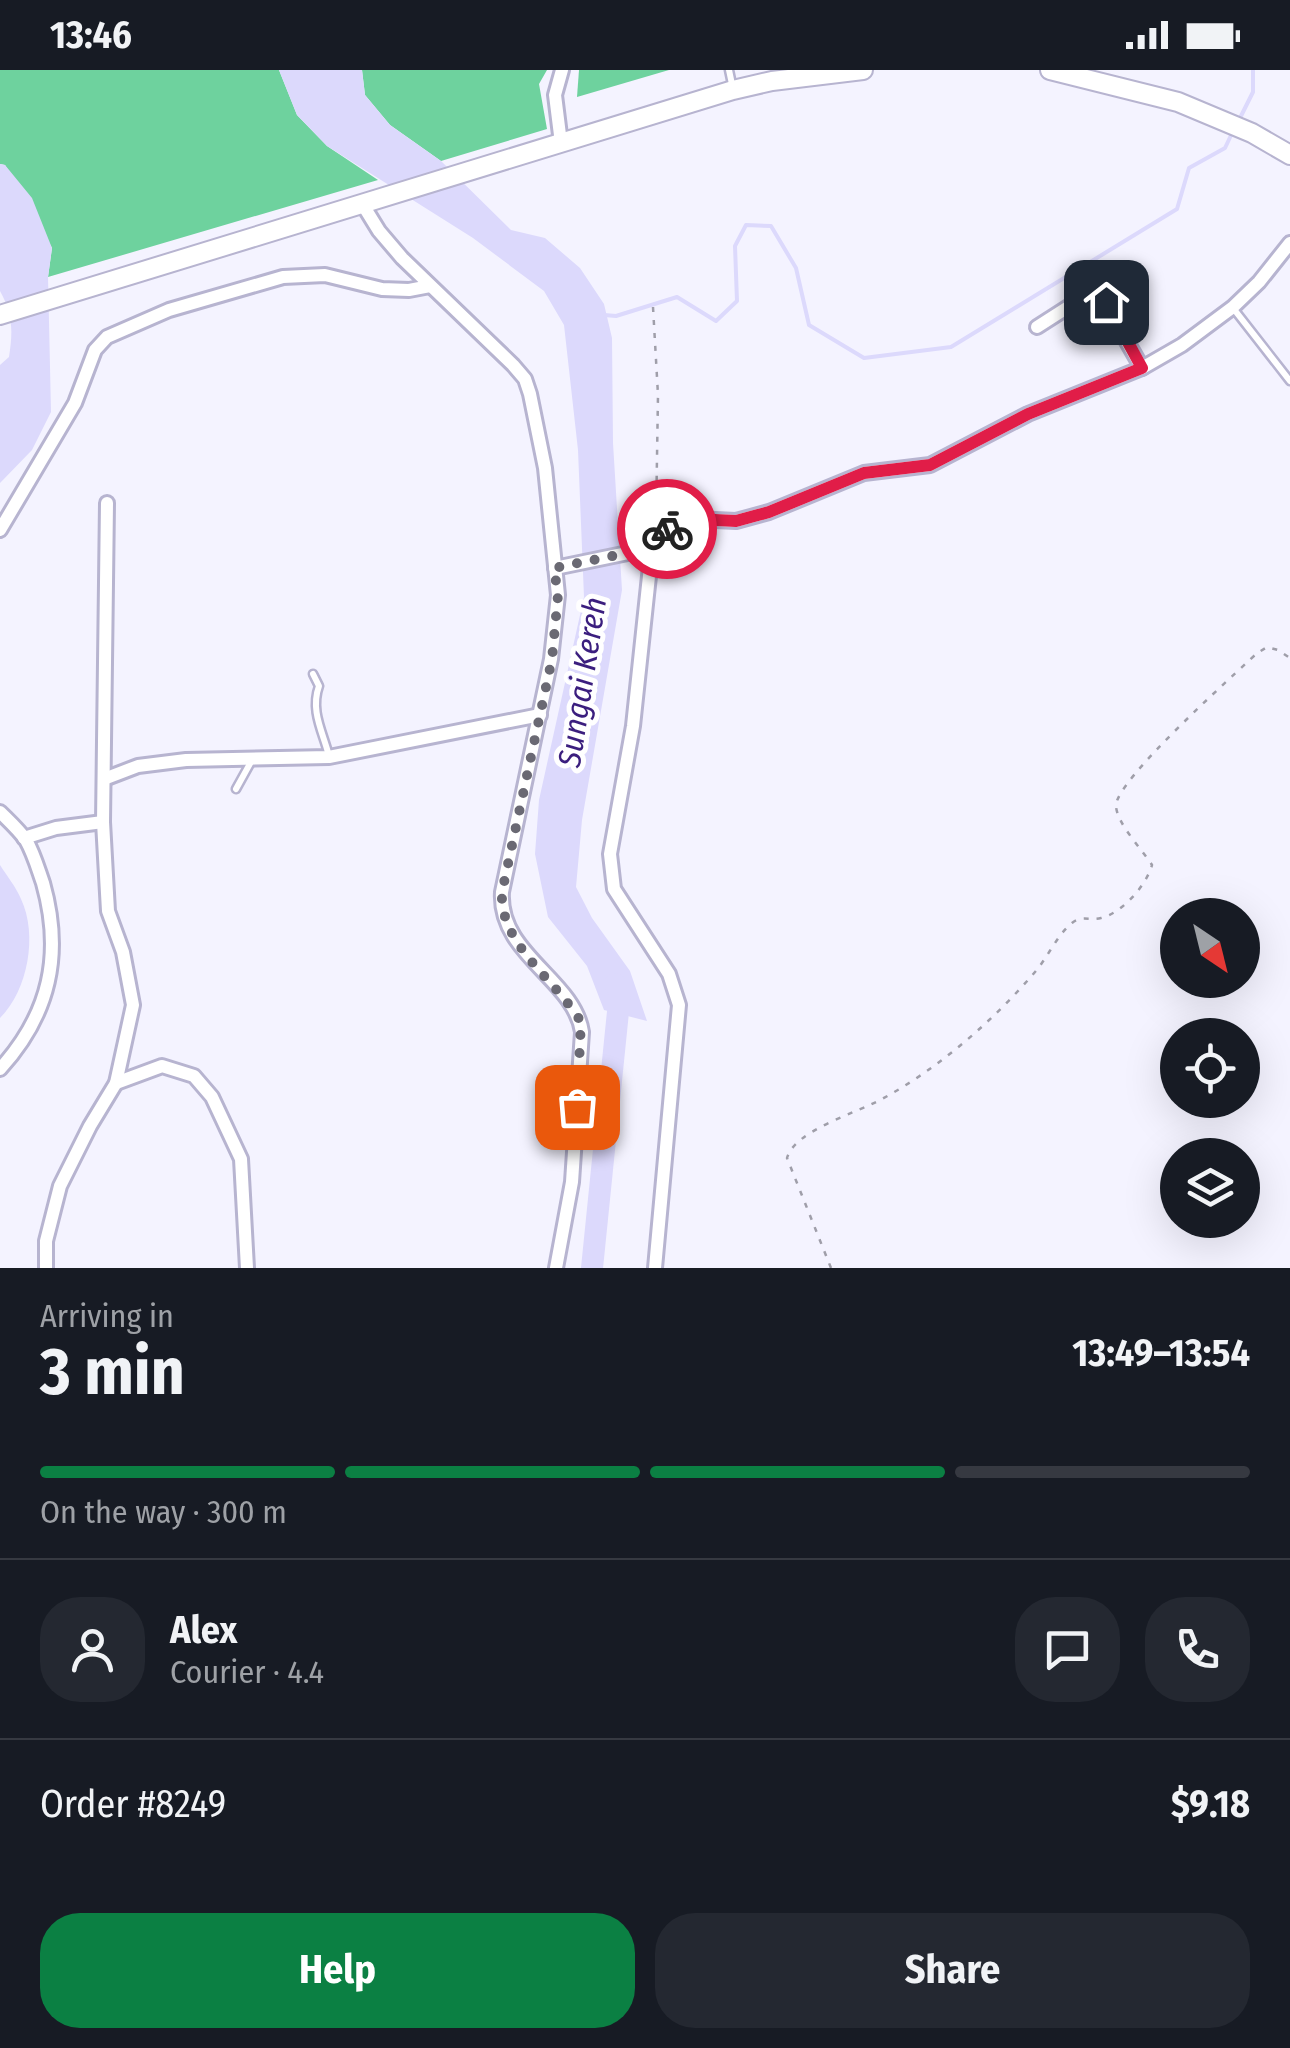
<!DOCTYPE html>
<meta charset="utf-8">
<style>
body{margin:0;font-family:"Fira Sans Condensed",sans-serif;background:#242831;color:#f1f3f6;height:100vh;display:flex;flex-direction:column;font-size:38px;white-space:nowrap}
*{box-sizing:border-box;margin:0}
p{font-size:32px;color:#9ea1a6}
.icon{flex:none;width:55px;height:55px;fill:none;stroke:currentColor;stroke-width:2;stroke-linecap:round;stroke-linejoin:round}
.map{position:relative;height:1198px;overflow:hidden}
.details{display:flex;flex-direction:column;background:#171b24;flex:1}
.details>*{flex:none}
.needle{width:65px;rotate:145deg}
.tools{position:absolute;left:1160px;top:828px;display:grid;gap:20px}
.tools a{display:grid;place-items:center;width:100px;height:100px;border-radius:50%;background:#171b24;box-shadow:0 10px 40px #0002;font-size:50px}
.pin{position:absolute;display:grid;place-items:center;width:85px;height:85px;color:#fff;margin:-42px;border-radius:20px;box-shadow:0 5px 15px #0006}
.courier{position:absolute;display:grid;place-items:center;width:100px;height:100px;margin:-50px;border:8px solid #e11d48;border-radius:50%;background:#fff;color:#222;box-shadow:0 2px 12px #0007}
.headline em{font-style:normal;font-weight:700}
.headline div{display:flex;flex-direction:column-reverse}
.headline{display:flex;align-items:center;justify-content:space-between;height:170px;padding:0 40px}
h1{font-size:65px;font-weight:700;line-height:75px}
.bar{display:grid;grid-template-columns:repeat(4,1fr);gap:15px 10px;align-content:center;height:120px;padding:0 40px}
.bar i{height:12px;border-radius:8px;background:#363941}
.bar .on{background:#0b8043}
.bar p{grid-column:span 4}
.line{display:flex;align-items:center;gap:25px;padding:0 40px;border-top:2px solid #363941}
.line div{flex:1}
.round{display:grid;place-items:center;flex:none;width:105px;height:105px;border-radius:40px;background:#242831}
.cta{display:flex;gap:20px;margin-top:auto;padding:20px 40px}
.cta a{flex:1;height:115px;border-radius:40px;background:#0b8043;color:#fff;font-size:40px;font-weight:700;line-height:115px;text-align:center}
.cta a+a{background:#242831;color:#f1f3f6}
.status{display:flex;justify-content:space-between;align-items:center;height:70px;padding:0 50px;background:#171b24;direction:ltr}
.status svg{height:28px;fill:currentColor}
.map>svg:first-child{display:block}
.forest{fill:#6ed29e}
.water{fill:#dcd9fc}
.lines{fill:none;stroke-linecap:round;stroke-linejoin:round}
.stream{stroke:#dcd9fc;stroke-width:4}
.river{stroke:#dcd9fc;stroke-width:22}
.lane-casing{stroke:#b7b4d0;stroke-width:11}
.street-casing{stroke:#b7b4d0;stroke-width:18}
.secondary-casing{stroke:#b7b4d0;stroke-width:22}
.path{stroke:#9f9ea9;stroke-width:2.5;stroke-dasharray:5 8;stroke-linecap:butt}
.lane{stroke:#fff;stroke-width:6}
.street{stroke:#fff;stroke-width:12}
.secondary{stroke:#fff;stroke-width:18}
.done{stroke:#6a6973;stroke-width:10;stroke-dasharray:0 18}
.route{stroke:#e11d48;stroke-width:12}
.labels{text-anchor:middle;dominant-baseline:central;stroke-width:10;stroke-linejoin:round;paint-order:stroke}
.water-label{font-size:32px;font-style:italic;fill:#3b1e7e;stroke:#fff}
</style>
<div class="status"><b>13:46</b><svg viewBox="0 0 49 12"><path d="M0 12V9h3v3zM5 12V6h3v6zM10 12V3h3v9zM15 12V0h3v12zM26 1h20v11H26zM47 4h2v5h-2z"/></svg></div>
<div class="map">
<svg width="1290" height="1198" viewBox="0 0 1290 1198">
<rect width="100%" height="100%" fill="#f4f3ff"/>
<!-- forest -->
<g class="forest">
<path d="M0 0H279L297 45 327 76 378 110 48 207 52 178 5 95 0 94Z"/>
<path d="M362 0H547L539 14 547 59 441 91 390 55 365 25Z"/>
<path d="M579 0H669L577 27Z"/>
</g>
<!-- water -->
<g class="water">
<path d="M279 0H362L365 25 390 55 441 91 511 160 545 168 580 198 604 234 612 268 613 373 622 520 582 750 576 817 592 848 630 901 647 951 604 940 587 896 548 847 535 784 539 730 584 527 578 380 564 255 544 221 473 168 327 76 297 45Z"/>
<path d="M0 94 5 95 32 128 52 178 48 207 51 342 32 380 0 413V295L9 287C13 262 13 244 0 221Z"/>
<path d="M0 795C7 806 16 817 21 829 38 865 28 920 0 948Z"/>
</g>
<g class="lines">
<!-- stream -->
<g class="stream">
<path d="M1238 52 1253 22V0"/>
<path d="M604 245 616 246 677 227 716 251 737 231 735 176 746 155 771 156 796 198 809 255 864 288 951 277 1177 139 1189 98 1225 78 1233 61"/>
</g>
<!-- river -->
<path class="river" d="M592 1198 620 922 615 914"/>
<!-- lane casing -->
<g class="lane-casing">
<g id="lane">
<path d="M729 0 733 19"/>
<path d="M1233 238 1290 311"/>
<path d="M313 604 319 616C310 641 323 662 329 686"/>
<path d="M236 719 252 690"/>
</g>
</g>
<!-- street casing -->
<g class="street-casing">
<g id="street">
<path d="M561 73 555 25 562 0"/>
<path d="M363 135 379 161 402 188 513 295 525 309 530 324 545 398 558 525 551 589 502 822C498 884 574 909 582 962L572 1112 556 1198"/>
<path d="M1037 257 1076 232 1101 226 1142 298"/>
<path d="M0 460 75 333 95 280 107 267 169 240 283 207 325 205 382 219 409 220 430 216"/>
<path d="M555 498 652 478"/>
<path d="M104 709 138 696 186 690 329 687 540 645"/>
<path d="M0 742C9 751 19 760 26 770 34 784 38 799 43 813 63 884 50 944 0 999"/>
<path d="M24 768 56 758 103 752"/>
<path d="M116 1013 162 996 194 1006 212 1027 241 1089 247 1198"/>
<path d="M46 1198V1171L60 1116 90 1056 116 1013 133 935 123 882 108 841 103 752 107 433"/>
<path d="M655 1198 679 935 669 904 614 819 610 784 633 656 652 478 660 463 694 449 736 451 769 442 864 403 930 395 1028 344 1142 298 1182 275 1233 237 1259 212 1290 173"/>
</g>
</g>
<!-- secondary casing -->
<g class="secondary-casing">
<g id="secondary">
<path d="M1050 0 1178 32 1252 63 1290 85"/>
<path d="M0 245 733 20 772 11 863 0"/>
</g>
</g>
<!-- path -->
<g class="path">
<path d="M653 237 658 325 656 450"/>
<path d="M831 1198 787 1088C795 1060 857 1043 882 1029 939 998 993 951 1035 902 1048 887 1057 865 1072 853 1082 845 1089 851 1101 848 1122 843 1146 816 1152 795 1142 779 1117 754 1116 736 1115 711 1233 606 1256 584L1267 577 1278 580 1290 588"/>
</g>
<!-- lane -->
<use href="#lane" class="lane"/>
<!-- street -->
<use href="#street" class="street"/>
<!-- secondary -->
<use href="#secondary" class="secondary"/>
</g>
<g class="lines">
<!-- done -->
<path class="done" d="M577 1037 581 952C556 910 499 874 502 822L552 589 558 525 554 498 652 478 660 463 667 459"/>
<!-- route -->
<path class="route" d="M667 459 694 449 736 451 769 442 864 403 930 395 1028 344 1142 298 1106 232"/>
</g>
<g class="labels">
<!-- water labels -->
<g class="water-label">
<text transform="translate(582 612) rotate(-81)">Sungai Kereh</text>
</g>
</g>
</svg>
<div class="tools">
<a><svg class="needle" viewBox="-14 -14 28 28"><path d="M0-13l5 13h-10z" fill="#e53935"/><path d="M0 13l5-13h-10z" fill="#9ea1a6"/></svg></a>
<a><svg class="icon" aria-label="locate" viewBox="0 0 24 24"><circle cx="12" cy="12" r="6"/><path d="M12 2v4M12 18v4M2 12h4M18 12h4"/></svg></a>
<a><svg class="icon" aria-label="layers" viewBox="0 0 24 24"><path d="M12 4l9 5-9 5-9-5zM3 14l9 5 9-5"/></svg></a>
</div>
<div class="pin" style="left:577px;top:1037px;background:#ea580c"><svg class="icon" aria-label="bag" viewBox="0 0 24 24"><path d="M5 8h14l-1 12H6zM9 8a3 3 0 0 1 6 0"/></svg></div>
<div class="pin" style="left:1106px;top:232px;background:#1f2937"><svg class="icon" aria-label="home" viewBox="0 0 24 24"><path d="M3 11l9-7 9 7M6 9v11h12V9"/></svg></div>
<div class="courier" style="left:667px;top:459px"><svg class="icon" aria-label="bike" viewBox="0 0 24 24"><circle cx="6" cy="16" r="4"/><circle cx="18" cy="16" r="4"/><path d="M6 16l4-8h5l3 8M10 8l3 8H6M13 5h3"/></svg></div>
</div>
<section class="details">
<div class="headline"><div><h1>3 min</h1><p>Arriving in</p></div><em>13:49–13:54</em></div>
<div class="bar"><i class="on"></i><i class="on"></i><i class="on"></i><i></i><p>On the way · 300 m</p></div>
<div class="line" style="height:180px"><a class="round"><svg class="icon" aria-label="person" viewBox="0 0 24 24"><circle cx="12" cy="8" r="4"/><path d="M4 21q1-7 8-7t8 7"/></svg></a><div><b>Alex</b><p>Courier · 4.4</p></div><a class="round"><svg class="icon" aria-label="chat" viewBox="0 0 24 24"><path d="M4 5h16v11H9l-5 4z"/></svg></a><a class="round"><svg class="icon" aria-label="phone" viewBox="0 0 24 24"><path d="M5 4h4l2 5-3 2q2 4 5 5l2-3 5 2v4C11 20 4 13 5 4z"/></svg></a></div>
<div class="line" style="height:130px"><div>Order #8249</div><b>$9.18</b></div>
<div class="cta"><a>Help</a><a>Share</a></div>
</section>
